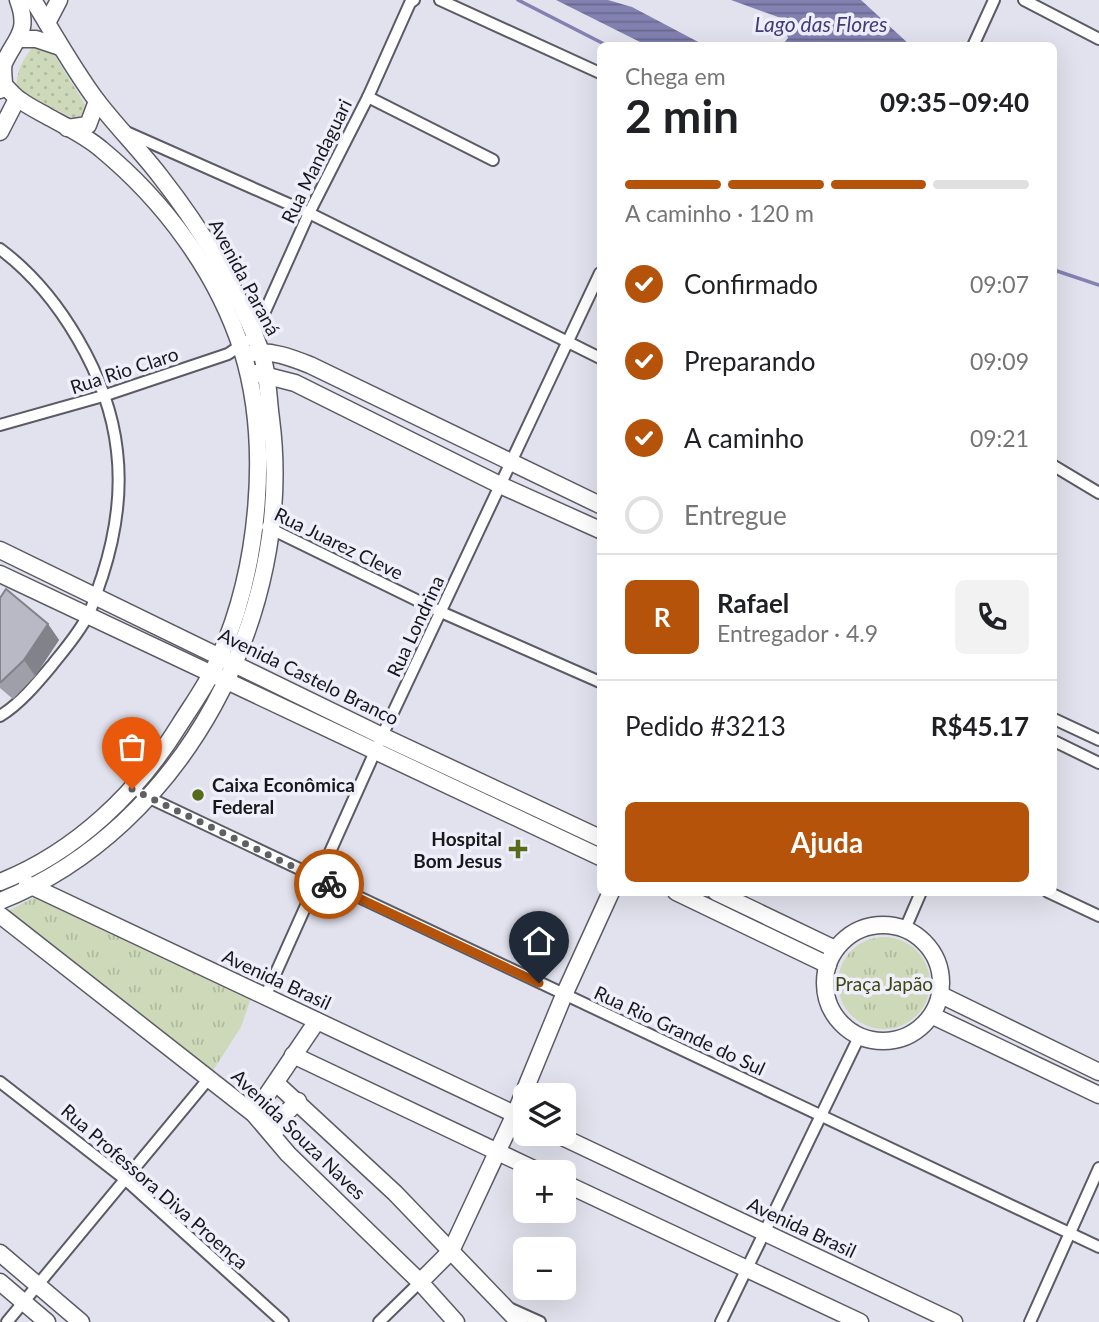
<!DOCTYPE html>
<html lang="pt">
<meta charset="utf-8">
<style>
body{margin:0;font-family:Lato,sans-serif;background:#f2f2f2;color:#202124;height:100vh;display:flex;flex-direction:column;font-size:26px;white-space:nowrap}
*{box-sizing:border-box;margin:0}
p{font-size:23px;color:#757577}
.icon{flex:none;width:38px;height:38px;fill:none;stroke:currentColor;stroke-width:2;stroke-linecap:round;stroke-linejoin:round}
.map{position:relative;flex:1;overflow:hidden}
.panel{position:absolute;left:597px;top:42px;width:460px;height:854px;display:flex;flex-direction:column;background:#fff;border-radius:10px;box-shadow:0 7px 28px #0002}
.panel>*{flex:none}
.buttons{position:absolute;left:513px;top:1083px;display:grid;gap:14px}
.buttons a{display:grid;place-items:center;width:63px;height:63px;border-radius:10px;background:#fff;box-shadow:0 7px 28px #0002;font-size:35px}
.pin{position:absolute;display:grid;place-items:center;width:60px;height:60px;color:#fff;margin:-72px -30px;border-radius:50% 50% 50% 0;rotate:-45deg;box-shadow:0 0 7px #0007}
.pin .icon{rotate:45deg}
.courier{position:absolute;display:grid;place-items:center;width:70px;height:70px;margin:-35px;border:5px solid #b45309;border-radius:50%;background:#fff;color:#222;box-shadow:0 2px 9px #0007}
.head em{font-style:normal;font-weight:700}
.head div{display:flex;flex-direction:column-reverse}
.head{display:flex;align-items:center;justify-content:space-between;height:119px;padding:0 28px}
h1{font-size:46px;font-weight:700;line-height:52px}
.bar{display:grid;grid-template-columns:repeat(4,1fr);gap:10px 7px;align-content:center;height:84px;padding:0 28px}
.bar i{height:9px;border-radius:5px;background:#e0e0e0}
.bar .current{background:#b45309}
.bar p{grid-column:span 4}
.line{display:flex;align-items:center;gap:18px;padding:0 28px;border-top:2px solid #e0e0e0}
.line div{flex:1}
.round{display:grid;place-items:center;flex:none;width:74px;height:74px;border-radius:10px;background:#f2f2f2}
ol{padding:0 28px;list-style:none}
li{display:flex;align-items:center;gap:21px;height:77px}
li p{margin-inline-start:auto}
li .icon{padding:7px;border-radius:50%;background:#b45309;color:#fff;stroke-width:4}
li:last-child{color:#757577}
li i{width:38px;height:38px;border:4px solid #e0e0e0;border-radius:50%}
.button{display:flex;gap:14px;margin-top:auto;padding:14px 28px}
.button a{flex:1;height:80px;border-radius:10px;background:#b45309;color:#fff;font-size:28px;font-weight:700;line-height:80px;text-align:center}
.map>svg:first-child{display:block}
.grass{fill:url(#grass-dots)}
.park{fill:url(#park-tufts)}
.water{fill:url(#water-rules)}
.lines{fill:none;stroke-linecap:round;stroke-linejoin:round}
.stream{stroke:#8281b1;stroke-width:3.5}
.street-casing{stroke:#5b5b65;stroke-width:14}
.secondary-casing{stroke:#5b5b65;stroke-width:19}
.street{stroke:#fff;stroke-width:10}
.secondary{stroke:#fff;stroke-width:16}
.wall{fill:#9f9fa9}
.shaded-wall{fill:#82828a}
.building{fill:#b9b9c5;stroke:#82828a;stroke-width:2}
.done{stroke:#5f5f66;stroke-width:7;stroke-dasharray:0 12.6}
.route{stroke:#b45309;stroke-width:9}
.poi-dot{fill:#566c1b;stroke:#efeffb;stroke-width:2.5}
.labels{text-anchor:middle;dominant-baseline:central;stroke-width:7;stroke-linejoin:round;paint-order:stroke}
.street-label{font-size:19px;fill:#18181c;stroke:#efeffb}
.poi-label{font-size:19px;font-weight:bold;fill:#18181c;stroke:#efeffb;text-anchor:start}
.park-label{font-size:19px;fill:#394810;stroke:#efeffb}
.water-label{font-size:21px;font-style:italic;fill:#433d7b;stroke:#efeffb}
</style>
<div class="map">
<svg width="1099" height="1322" viewBox="0 0 1099 1322">
<defs>
<pattern id="grass-dots" width="8" height="8" patternUnits="userSpaceOnUse" patternTransform="scale(1.75)"><rect width="8" height="8" fill="#ced9b9"/><path d="M2 2h.1M6 6h.1" fill="none" stroke="#b0ba9e" stroke-width="1.8" stroke-linecap="round"/></pattern>
<pattern id="park-tufts" width="24" height="20" patternUnits="userSpaceOnUse" patternTransform="scale(1.75)"><rect width="24" height="20" fill="#ced9b9"/><path d="M3 7l-1-3M5 7V3M7 7l1-3M15 17l-1-3M17 17v-4M19 17l1-3" fill="none" stroke="#b0ba9e"/></pattern>
<pattern id="water-rules" width="6" height="5" patternUnits="userSpaceOnUse" patternTransform="scale(1.75)"><rect width="6" height="5" fill="#8281b1"/><path d="M0 2.5h6" fill="none" stroke="#69698f"/></pattern>
</defs>
<rect width="100%" height="100%" fill="#e2e2ee"/>
<!-- grass -->
<path class="grass" d="M37 44 50 48 86 106V115L79 121 18 91C13 77 25 52 37 44Z"/>
<!-- park -->
<g class="park">
<path d="M37 896 251 998 241 1027 212 1072 8 911Z"/>
<circle cx="884" cy="983" r="46"/>
</g>
<!-- water -->
<g class="water">
<path d="M556 0H608L632 7 704 45H646Z"/>
<path d="M731 0H861L910 45H782L788 38 781 18Z"/>
</g>
<g class="lines">
<!-- stream -->
<g class="stream">
<path d="M518 0 608 46"/>
<path d="M1054 270 1099 285"/>
</g>
<!-- street casing -->
<g class="street-casing">
<g id="street">
<path d="M440 0 600 73"/>
<path d="M1024 0 1099 39"/>
<path d="M973 46 994 0"/>
<path d="M368 97 493 160"/>
<path d="M124 131 309 213 600 358"/>
<path d="M0 249C59 293 109 377 117 451 122 493 115 537 102 577 97 590 94 605 87 617 78 634 65 649 53 664 38 682 20 704 0 716"/>
<path d="M0 425 103 396 228 354 254 336 309 213 368 97 410 3 414 0"/>
<path d="M1054 466 1099 493"/>
<path d="M267 527 441 612 600 682"/>
<path d="M1054 719 1099 740"/>
<path d="M1054 741 1099 763"/>
<path d="M141 794 1099 1247"/>
<path d="M1048 892 1099 916"/>
<path d="M905 929 921 892"/>
<path d="M265 997 382 736 600 273"/>
<path d="M0 1082 126 1180 283 1322"/>
<path d="M511 1309 540 1322"/>
<path d="M7 1322 210 1077"/>
<path d="M379 1322 420 1282"/>
<path d="M721 1322 859 1037"/>
<path d="M1030 1322 1099 1168"/>
</g>
</g>
<!-- secondary casing -->
<g class="secondary-casing">
<g id="secondary">
<path d="M47 23 59 0"/>
<path d="M20 39H36L60 47"/>
<path d="M0 83C8 87 12 95 20 100 28 106 38 111 47 116 65 126 86 136 101 149 164 201 217 272 242 350 271 443 259 567 220 656 210 680 194 702 180 724 138 792 76 852 0 882"/>
<path d="M0 90 4 85C4 78 2 69 4 63 16 37 30 32 18 0"/>
<path d="M67 128 88 125 97 101"/>
<path d="M0 132 17 99"/>
<path d="M252 353C272 350 292 358 310 365L600 505"/>
<path d="M256 373 295 383 500 485 600 530"/>
<path d="M0 550 382 736 600 838"/>
<path d="M0 574 600 857"/>
<path d="M27 884 525 1119"/>
<path d="M676 892 828 965"/>
<path d="M716 892 835 949"/>
<path d="M0 901C184 828 296 612 271 419 268 397 268 370 260 349 237 288 200 227 160 176 140 150 117 127 97 101 73 69 54 34 33 0"/>
<path d="M0 915 254 1114 288 1154 420 1282 456 1322"/>
<circle cx="883" cy="983" r="58"/>
<path d="M941 995 1099 1072"/>
<path d="M933 1016 1099 1095"/>
<path d="M293 1055 540 1172"/>
<path d="M276 1083 395 1193 519 1322"/>
<path d="M254 1114 317 1021"/>
<path d="M556 1134 954 1322"/>
<path d="M274 1135 280 1119 298 1101"/>
<path d="M564 1183 860 1322"/>
<path d="M0 1253 81 1322"/>
<path d="M0 1282 47 1322"/>
<path d="M420 1282 451 1251 515 1114 564 995 611 892"/>
</g>
</g>
<!-- street -->
<use href="#street" class="street"/>
<!-- secondary -->
<use href="#secondary" class="secondary"/>
</g>
<!-- wall -->
<path class="wall" d="M0 598 48 624 59 640 35 676 13 699 0 688Z"/>
<!-- shaded-wall -->
<path class="shaded-wall" d="M48 624 59 640 35 676 24 660Z"/>
<!-- building -->
<path class="building" d="M6 589 48 624 24 660 1 682 0 681V598Z"/>
<g class="lines">
<!-- done -->
<path class="done" d="M132 789 329 884"/>
<!-- route -->
<path class="route" d="M329 884 539 983"/>
</g>
<!-- markers -->
<g class="poi-dot">
<circle cx="198" cy="795" r="7"/>
<path d="M514.5 838.5h7v7h7v7h-7v7h-7v-7h-7v-7h7z"/>
</g>
<g class="labels">
<!-- street labels -->
<g class="street-label">
<text transform="translate(316 161) rotate(-64)">Rua Mandaguari</text>
<text transform="translate(245 277) rotate(62)">Avenida Paraná</text>
<text transform="translate(124 370) rotate(-18)">Rua Rio Claro</text>
<text transform="translate(339 543) rotate(26)">Rua Juarez Cleve</text>
<text transform="translate(415 626) rotate(-65)">Rua Londrina</text>
<text transform="translate(309 676) rotate(26)">Avenida Castelo Branco</text>
<text transform="translate(277 979) rotate(25)">Avenida Brasil</text>
<text transform="translate(680 1030) rotate(25)">Rua Rio Grande do Sul</text>
<text transform="translate(299 1134) rotate(44)">Avenida Souza Naves</text>
<text transform="translate(155 1186) rotate(41)">Rua Professora Diva Proença</text>
<text transform="translate(802 1227) rotate(25)">Avenida Brasil</text>
</g>
<!-- poi labels -->
<g class="poi-label">
<text x="212" y="784">Caixa Econômica<tspan x="212" dy="22">Federal</tspan></text>
<text x="502" y="838" text-anchor="end">Hospital<tspan x="502" dy="22">Bom Jesus</tspan></text>
</g>
<!-- park labels -->
<g class="park-label">
<text x="884" y="983">Praça Japão</text>
</g>
<!-- water labels -->
<g class="water-label">
<text x="821" y="23">Lago das Flores</text>
</g>
</g>
</svg>
<div class="buttons">
<a><svg class="icon" aria-label="layers" viewBox="0 0 24 24"><path d="M12 4l9 5-9 5-9-5zM3 14l9 5 9-5"/></svg></a>
<a>+</a>
<a>−</a>
</div>
<div class="pin" style="left:132px;top:789px;background:#ea580c"><svg class="icon" aria-label="bag" viewBox="0 0 24 24"><path d="M5 8h14l-1 12H6zM9 8a3 3 0 0 1 6 0"/></svg></div>
<div class="pin" style="left:539px;top:983px;background:#1f2937"><svg class="icon" aria-label="home" viewBox="0 0 24 24"><path d="M3 11l9-7 9 7M6 9v11h12V9"/></svg></div>
<div class="courier" style="left:329px;top:884px"><svg class="icon" aria-label="bike" viewBox="0 0 24 24"><circle cx="6" cy="16" r="4"/><circle cx="18" cy="16" r="4"/><path d="M6 16l4-8h5l3 8M10 8l3 8H6M13 5h3"/></svg></div>
<section class="panel">
<div class="head"><div><h1>2 min</h1><p>Chega em</p></div><em>09:35–09:40</em></div>
<div class="bar"><i class="current"></i><i class="current"></i><i class="current"></i><i></i><p>A caminho · 120 m</p></div>
<ol>
<li><svg class="icon" aria-label="check" viewBox="0 0 24 24"><path d="M5 12l5 5 9-10"/></svg>Confirmado<p>09:07</p></li>
<li><svg class="icon" aria-label="check" viewBox="0 0 24 24"><path d="M5 12l5 5 9-10"/></svg>Preparando<p>09:09</p></li>
<li><svg class="icon" aria-label="check" viewBox="0 0 24 24"><path d="M5 12l5 5 9-10"/></svg>A caminho<p>09:21</p></li>
<li><i></i>Entregue</li>
</ol>
<div class="line" style="height:126px"><b class="round" style="background:#b45309;color:#fff">R</b><div><b>Rafael</b><p>Entregador · 4.9</p></div><a class="round"><svg class="icon" aria-label="phone" viewBox="0 0 24 24"><path d="M5 4h4l2 5-3 2q2 4 5 5l2-3 5 2v4C11 20 4 13 5 4z"/></svg></a></div>
<div class="line" style="height:91px"><div>Pedido #3213</div><b>R$45.17</b></div>
<div class="button"><a>Ajuda</a></div>
</section>
</div>
